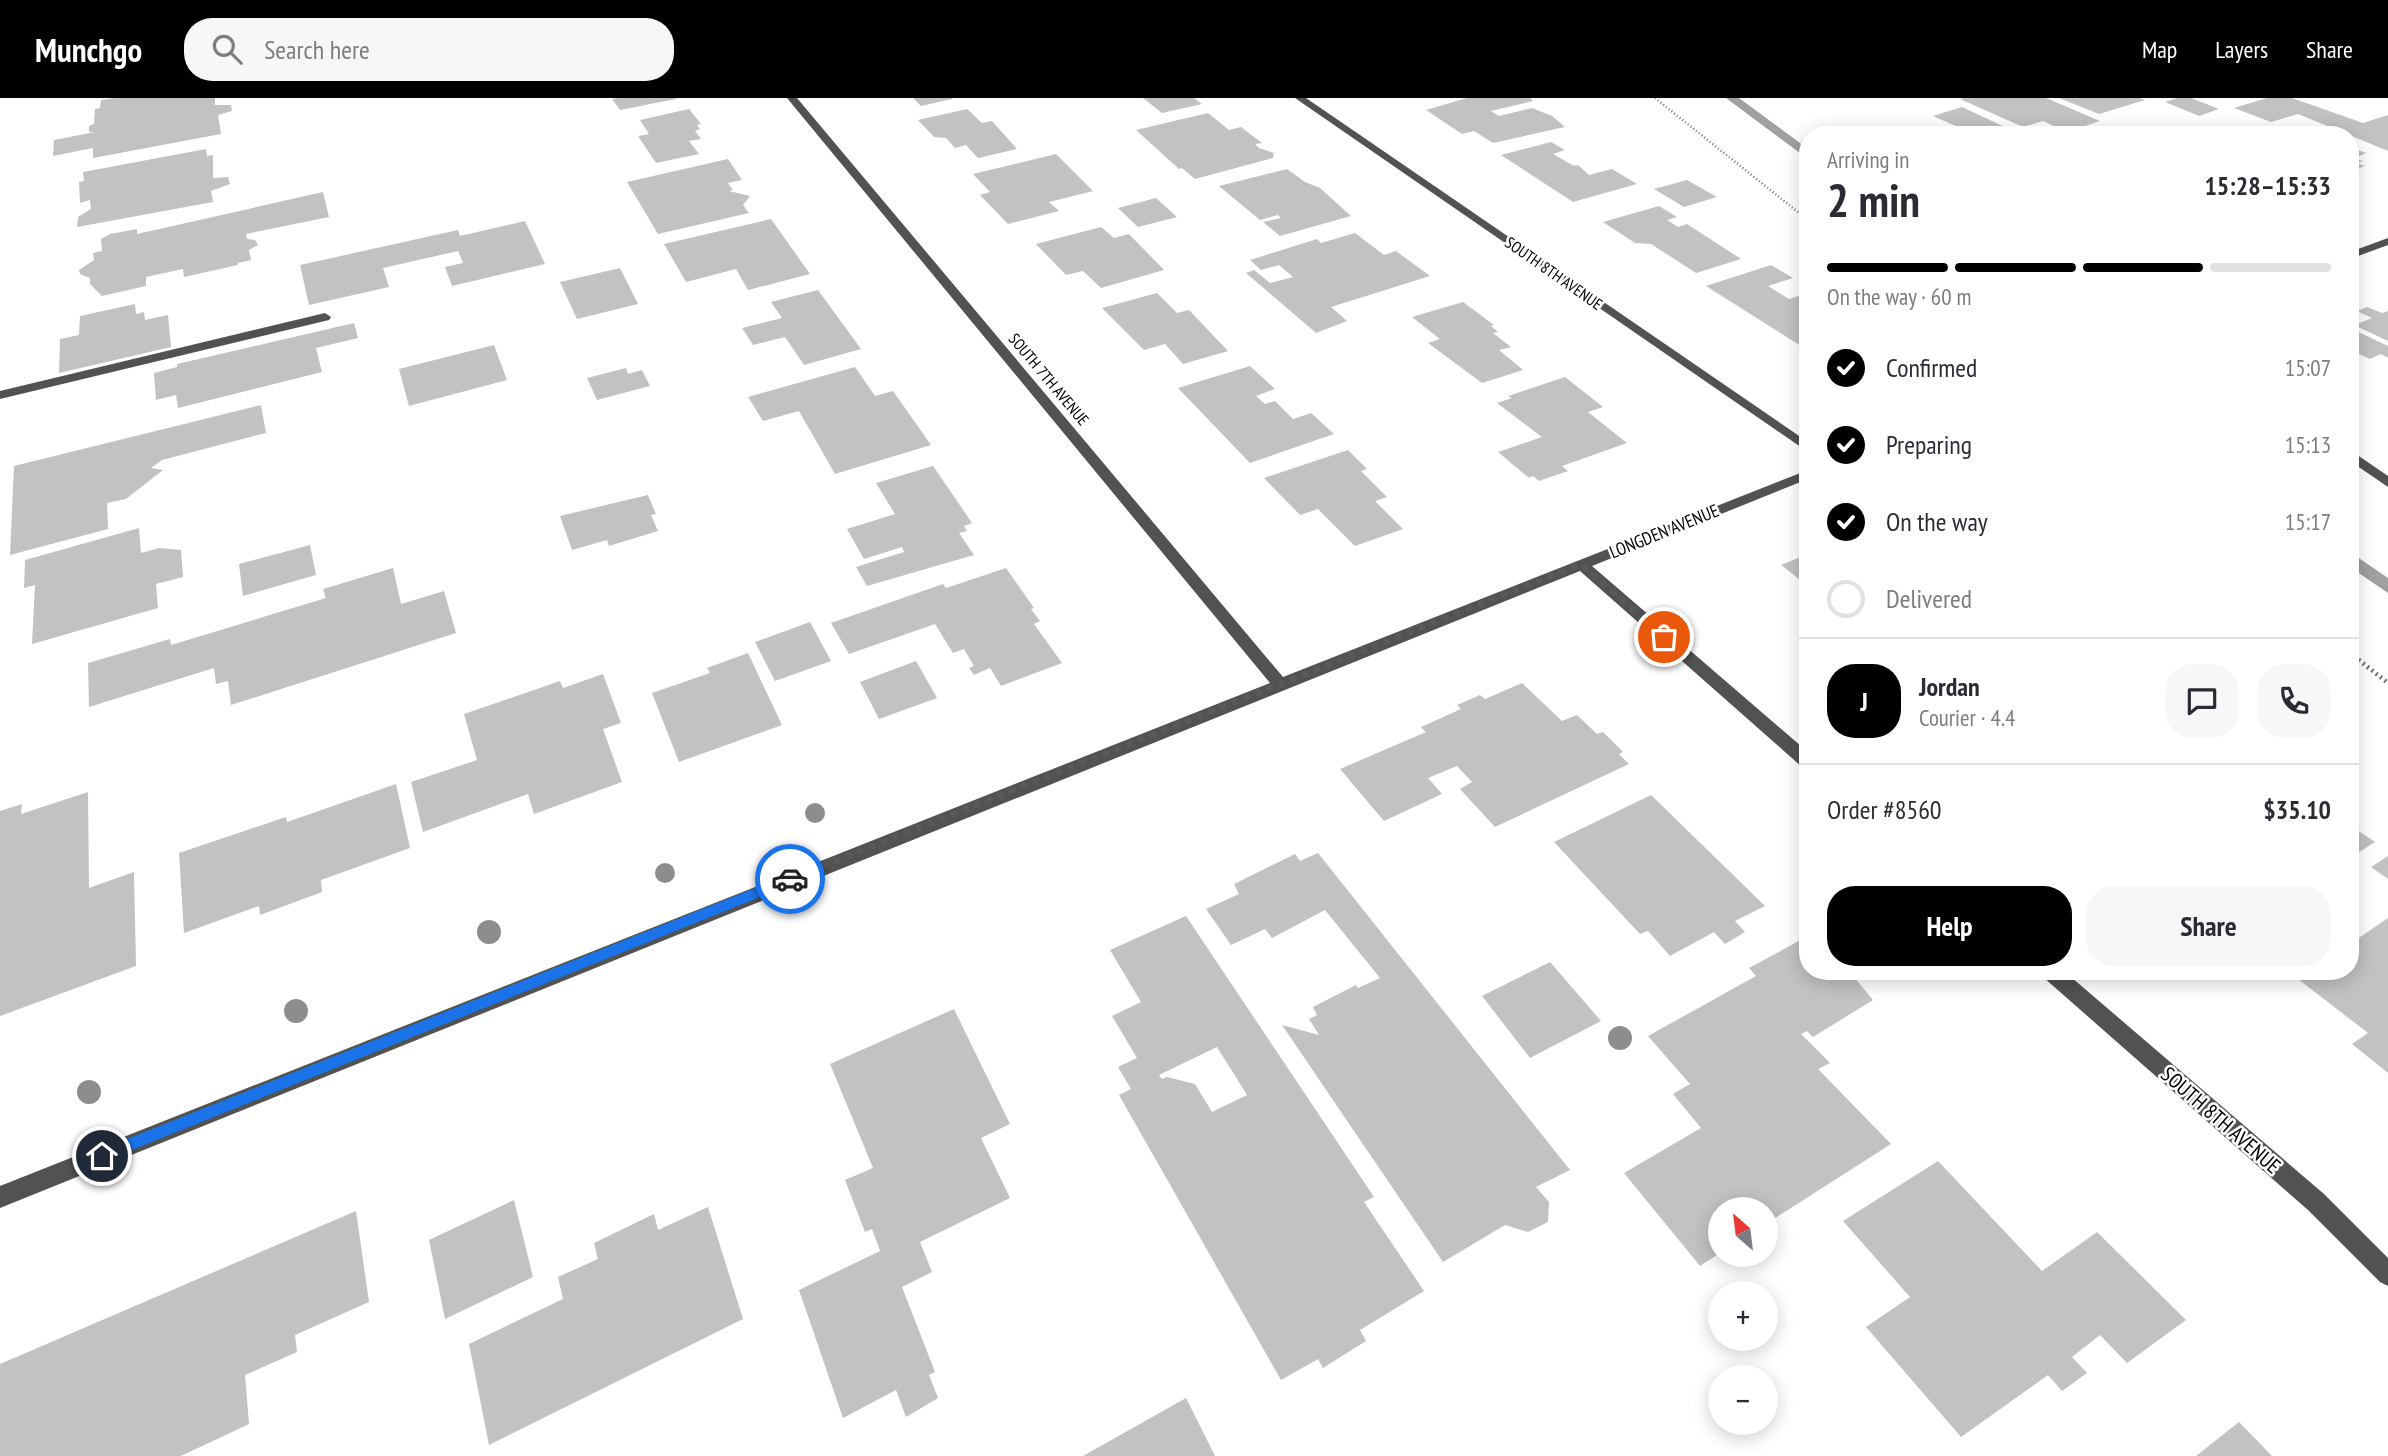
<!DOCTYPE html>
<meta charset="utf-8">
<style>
body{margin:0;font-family:"PT Sans Narrow",sans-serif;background:#f7f7f7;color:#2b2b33;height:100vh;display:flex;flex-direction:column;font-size:26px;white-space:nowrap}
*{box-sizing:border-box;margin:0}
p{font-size:23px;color:#7c7c81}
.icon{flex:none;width:38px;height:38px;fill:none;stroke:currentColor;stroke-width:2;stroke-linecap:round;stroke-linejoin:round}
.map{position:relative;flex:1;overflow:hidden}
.side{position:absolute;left:1799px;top:28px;width:560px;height:854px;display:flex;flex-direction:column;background:#fff;border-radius:28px;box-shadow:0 4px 18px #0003}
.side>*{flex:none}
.needle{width:46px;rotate:332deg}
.controls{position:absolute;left:1708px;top:1099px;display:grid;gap:14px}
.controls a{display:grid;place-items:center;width:70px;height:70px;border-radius:50%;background:#fff;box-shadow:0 4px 18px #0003;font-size:35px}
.pin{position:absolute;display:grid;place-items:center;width:60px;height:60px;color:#fff;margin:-30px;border:4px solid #fff;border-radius:50%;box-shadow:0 2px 7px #0007}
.courier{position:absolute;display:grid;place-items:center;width:70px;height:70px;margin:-35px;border:5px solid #1a73e8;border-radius:50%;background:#fff;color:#222;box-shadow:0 2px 9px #0007}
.summary em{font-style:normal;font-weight:600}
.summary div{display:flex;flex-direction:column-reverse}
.summary{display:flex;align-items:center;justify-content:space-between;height:119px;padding:0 28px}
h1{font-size:46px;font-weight:600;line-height:52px}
.bar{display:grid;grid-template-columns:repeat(4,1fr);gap:10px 7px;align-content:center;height:84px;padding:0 28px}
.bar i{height:9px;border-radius:5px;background:#e1e1e2}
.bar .selected{background:#000}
.bar p{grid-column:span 4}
.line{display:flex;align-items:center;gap:18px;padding:0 28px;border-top:2px solid #e1e1e2}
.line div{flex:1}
.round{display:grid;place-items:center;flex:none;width:74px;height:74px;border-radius:28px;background:#f7f7f7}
ol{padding:0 28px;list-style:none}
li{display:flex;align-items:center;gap:21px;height:77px}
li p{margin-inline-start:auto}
li .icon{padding:7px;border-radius:50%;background:#000;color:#fff;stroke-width:4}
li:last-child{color:#7c7c81}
li i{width:38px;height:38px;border:4px solid #e1e1e2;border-radius:50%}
.primary-button{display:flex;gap:14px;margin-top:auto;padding:14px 28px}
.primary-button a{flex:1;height:80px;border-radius:28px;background:#000;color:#fff;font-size:28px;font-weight:600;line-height:80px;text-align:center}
.primary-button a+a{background:#f7f7f7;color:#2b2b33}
header{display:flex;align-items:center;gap:42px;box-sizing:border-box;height:98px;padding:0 35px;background:#000;color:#fff}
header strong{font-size:33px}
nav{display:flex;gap:38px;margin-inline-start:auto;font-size:24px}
.search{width:490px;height:63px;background:#f7f7f7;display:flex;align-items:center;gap:18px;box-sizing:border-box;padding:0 24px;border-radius:28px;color:#7c7c81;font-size:26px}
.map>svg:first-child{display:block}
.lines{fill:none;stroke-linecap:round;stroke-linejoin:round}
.stream{fill:#a0a0a0;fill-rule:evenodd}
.building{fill:#c2c2c2;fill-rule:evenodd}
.path-far1{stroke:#747474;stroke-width:2.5;stroke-dasharray:1 2.5;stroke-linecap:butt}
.path{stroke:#747474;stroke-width:4.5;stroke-dasharray:2 3.5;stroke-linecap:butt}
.minor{fill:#525252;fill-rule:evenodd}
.tree{fill:#8d8d8d}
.route{fill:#1a73e8}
.done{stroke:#595959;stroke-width:7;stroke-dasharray:0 12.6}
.labels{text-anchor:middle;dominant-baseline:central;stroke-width:5;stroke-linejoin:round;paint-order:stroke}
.far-street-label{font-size:16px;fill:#000;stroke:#fff}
.street-label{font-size:18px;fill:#000;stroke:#fff}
.near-street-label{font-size:21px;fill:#000;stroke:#fff}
</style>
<header>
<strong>Munchgo</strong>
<div class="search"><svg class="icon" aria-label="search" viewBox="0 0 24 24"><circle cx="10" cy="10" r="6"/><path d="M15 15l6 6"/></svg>Search here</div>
<nav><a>Map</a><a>Layers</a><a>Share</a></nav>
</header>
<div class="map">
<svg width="2388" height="1358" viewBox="0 0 2388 1358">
<rect width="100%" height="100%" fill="#fff"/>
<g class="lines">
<!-- stream -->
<g class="stream">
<path d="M1726 0H1739L1808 51V61Z"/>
<path d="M2350 454 2388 480V495L2350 469Z"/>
</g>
</g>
<!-- building -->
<g class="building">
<path d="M115 0H215V7H231L232 13 218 17 221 36 93 60V50L53 58 54 42 95 34H89V28L94 26 95 11 100 10 101 2Z"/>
<path d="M618 0H676V1L620 12 612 1Z"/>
<path d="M913 0H952V1L921 8Z"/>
<path d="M1143 0H1194L1202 6 1162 15Z"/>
<path d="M1467 0H1530L1533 3 1491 13 1499 18 1532 10 1552 18 1565 29 1493 45 1474 33 1462 36 1426 12Z"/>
<path d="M1964 0H2046L2100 23 2067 34 2043 23 2023 29 1960 1Z"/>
<path d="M2059 0H2140L2145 2 2099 16Z"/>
<path d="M2177 0H2191L2219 11 2199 18 2165 4Z"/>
<path d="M2267 0H2292L2363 25 2388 17V53L2298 16 2271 24 2234 10Z"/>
<path d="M1962 9 2022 37H1934L1958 29 1933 18Z"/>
<path d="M689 11 701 26 697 27 700 31 695 33 701 41 689 43 699 56 656 65 638 38 649 36 640 22Z"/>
<path d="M967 11 982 25 992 23 1017 51 978 60 966 47 955 50 946 40 934 39 918 22Z"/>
<path d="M1208 15 1229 32 1241 29 1262 45 1255 46 1259 50 1274 55 1273 60 1195 81 1182 70 1179 71 1136 32Z"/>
<path d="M2262 29 2277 35 2292 30 2319 37 2244 35Z"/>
<path d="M1880 31 1889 37H1851V35Z"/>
<path d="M1551 44 1565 52 1553 56 1574 68 1578 67 1589 77 1612 71 1637 86 1573 104 1501 57Z"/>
<path d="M2350 49 2366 55 2355 60 2363 63 2357 65 2365 68 2350 74Z"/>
<path d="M206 51 207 58 213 57V80L228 79 230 86 211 93 213 104 77 129 78 119 91 111 90 102 80 105 79 84 84 83 83 74Z"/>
<path d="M1056 56 1093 93 1049 104 1059 113 1008 126 980 97 990 94 973 76Z"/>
<path d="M728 61 742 82 728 85 733 92 729 93 750 98 743 107 749 115 658 136 627 84Z"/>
<path d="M1287 71 1305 84 1320 90 1351 118 1280 138 1263 124 1281 120 1278 117 1260 122 1219 88Z"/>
<path d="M1687 82 1717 99 1684 109 1654 91Z"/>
<path d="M323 94 329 119 246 136 247 141 255 142 258 147 249 152 251 162 238 165V167L184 179 183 171 146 179V188L102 198 90 186V180L80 176 79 172 94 162 93 155 102 153 101 141 110 136 137 131V136Z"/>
<path d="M1156 100 1177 119 1138 129 1118 110Z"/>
<path d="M1659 108 1677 119 1667 122 1678 129 1687 126 1741 161 1696 175 1651 146 1635 145 1603 124Z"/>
<path d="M771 121 810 176 748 192 736 171 686 184 664 146Z"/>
<path d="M525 123 545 166 452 188 445 169 463 165 458 153 383 170 389 189 309 207 300 167 458 132 460 138Z"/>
<path d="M1101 129 1114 140 1129 136 1164 172 1101 190 1083 173 1066 177 1036 146Z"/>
<path d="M1355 135 1384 157 1396 153 1430 178 1331 209 1347 223 1316 235 1246 175 1254 172 1270 185 1293 179 1279 167 1261 172 1250 162 1317 141 1321 145Z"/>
<path d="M1771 167 1793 180 1768 188 1789 201 1808 195V245L1801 248 1706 188Z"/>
<path d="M620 170 638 206 577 221 560 184Z"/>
<path d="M818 192 861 251 804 267 785 239 753 247 742 230 782 220 771 204Z"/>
<path d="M1157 195 1177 215 1189 212 1228 253 1183 266 1165 246 1144 252 1102 210Z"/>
<path d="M1463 204 1494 227 1491 228 1498 234 1493 235 1511 249 1499 252 1523 272 1482 285 1428 245 1440 241 1412 219Z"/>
<path d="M135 206 136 216 144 214 145 222 168 217 171 249 59 275 60 241 79 237 80 218Z"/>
<path d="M2367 209 2382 215 2388 213V243L2354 227 2372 220 2357 213Z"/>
<path d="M354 225 358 240 316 250 322 274 178 310 176 297 156 302 154 275 177 269V266Z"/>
<path d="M2350 230 2388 248V260L2381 256 2370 261 2350 252Z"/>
<path d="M494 247 507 282 409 308 399 271Z"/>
<path d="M1250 268 1275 291 1256 298 1265 306 1275 303 1293 321 1311 315 1334 336 1250 365 1178 290Z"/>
<path d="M855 269 875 298 893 293 931 347 835 376 799 313 763 323 748 299Z"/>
<path d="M626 270 628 276 642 272 650 288 597 302 587 280Z"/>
<path d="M1565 279 1603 309 1588 314 1627 345 1562 368 1568 373 1539 383 1533 378 1529 380 1498 354 1542 339 1497 305 1512 300 1508 298Z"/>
<path d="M261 307 266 335 162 362 151 370 163 372 126 401 107 405 108 431 10 457 14 368Z"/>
<path d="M1348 352 1367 371 1361 373 1387 399 1375 403 1403 431 1355 448 1318 411 1300 417 1264 380Z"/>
<path d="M933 368 972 425 964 428 967 433 959 435 974 457 867 488 856 469 904 454 902 449 864 461 847 431 895 416 876 385Z"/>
<path d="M648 397 656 416 651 417 658 433 609 448 607 442 572 452 560 418Z"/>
<path d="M139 430 141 455 159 450 181 452 183 479 156 486 158 510 32 546 35 487 24 490 25 462Z"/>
<path d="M310 447 316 477 243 498 239 466Z"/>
<path d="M1808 456V488L1781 467Z"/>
<path d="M393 470 401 506 444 493 456 535 231 607 228 583 216 586 214 570 89 609 88 565 170 541 171 547 326 500 323 491Z"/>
<path d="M1006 470 1034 510 1031 511 1040 523 1034 526 1062 565 1001 588 990 570 974 577 969 570 974 568 964 551 953 555 935 526 849 556 831 525 943 486 946 490Z"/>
<path d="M810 524 831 563 775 583 755 544Z"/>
<path d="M748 555 782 627 679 664 652 595 710 575 707 570Z"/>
<path d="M916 563 937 600 879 621 860 584Z"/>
<path d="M603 576 621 625 603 631 622 684 534 716 528 696 423 734 411 684 477 662 464 616 560 583 563 590Z"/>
<path d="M1522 585 1562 623 1577 617 1597 636 1603 634 1623 654 1619 656 1629 666 1495 729 1460 691 1472 684 1457 668 1428 680 1442 696 1384 723 1340 671 1426 634 1421 629 1461 611 1457 607 1480 597 1485 601Z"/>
<path d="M396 686 410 750 321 782 322 794 260 817 259 808 184 835 179 755 286 719 287 724Z"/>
<path d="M88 694 89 790 134 774 136 868 0 918V713L22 706 21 716Z"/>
<path d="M1651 697 1765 808 1735 823 1745 834 1725 846 1714 834 1670 858 1648 833 1640 836 1554 744Z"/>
<path d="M2350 727 2375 744 2350 760Z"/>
<path d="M1318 755 1570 1072 1536 1089 1549 1104 1548 1124 1528 1134 1505 1127 1443 1164 1282 927 1319 937 1309 921 1317 917 1313 909 1356 887 1358 890 1380 880 1325 812 1272 840 1265 831 1231 847 1206 811 1239 796 1234 786 1295 756 1300 763Z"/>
<path d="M2388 758V781L2371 769Z"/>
<path d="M1186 818 1374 1099 1364 1104 1424 1193 1360 1232 1366 1243 1323 1270 1318 1261 1281 1282 1119 997 1131 991 1118 969 1137 960 1112 918 1141 904 1110 852ZM1217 949 1247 997 1212 1014 1195 986 1167 979 1162 981 1159 977Z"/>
<path d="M2388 820V975L2352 946 2368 935 2298 881 2309 873H2350V846Z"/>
<path d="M1806 839 1808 873H1849L1873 902 1813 939 1807 933 1801 936 1830 965 1818 971 1891 1046 1766 1126V1111H1720V1155L1700 1168 1624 1075 1701 1030 1673 996 1690 986 1648 938 1756 878 1749 870Z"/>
<path d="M1550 864 1601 923 1530 960 1482 898Z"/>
<path d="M954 911 1010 1026 981 1040 1010 1100 920 1144 932 1174 902 1189 935 1274 929 1277 938 1300 906 1319 896 1292 843 1320 799 1192 880 1153 872 1131 865 1134 845 1082 873 1070 830 966Z"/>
<path d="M1938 1063 2042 1173 2097 1134 2186 1222 2127 1265 2100 1237 2072 1259 2087 1275 2062 1293 2048 1277 1961 1339 1866 1229 1910 1199 1843 1123Z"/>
<path d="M514 1102 533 1179 445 1221 429 1142Z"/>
<path d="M708 1109 743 1221 489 1347 469 1246 563 1201 558 1179 598 1161 594 1145 654 1116 658 1132Z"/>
<path d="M356 1113 369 1204 295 1237 297 1254 245 1277 249 1326 181 1358H0V1266Z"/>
<path d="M1186 1300 1215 1358H1083Z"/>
<path d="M2239 1324 2272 1358H2196Z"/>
</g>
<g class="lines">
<!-- path-far1 -->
<path class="path-far1" d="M1655 0 1808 122"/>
<!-- path -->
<path class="path" d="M2350 555 2388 585"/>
<!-- minor -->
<g class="minor">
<path d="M787 0H797L1283 579 1808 372V381L1592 468 1808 654V670L1802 669 1580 473 0 1110V1088L1270 585Z"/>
<path d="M1295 0H1306L1808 344V354Z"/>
<path d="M2388 140V147L2350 161V154Z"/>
<path d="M325 215 331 219 329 222 0 301V293Z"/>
<path d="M2350 352 2388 378V389L2350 363Z"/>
<path d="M2040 873H2064L2324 1096 2388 1160V1188L2380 1184 2308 1112 2043 879Z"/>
</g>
</g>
<!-- trees -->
<g class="tree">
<circle cx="815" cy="715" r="10"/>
<circle cx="665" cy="775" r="10"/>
<circle cx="489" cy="834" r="12"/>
<circle cx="296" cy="913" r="12"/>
<circle cx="1620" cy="940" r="12"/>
<circle cx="89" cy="994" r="12"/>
</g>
<!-- route -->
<path class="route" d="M790 776 795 778V785L107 1062H97L95 1058 97 1053Z"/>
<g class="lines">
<!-- done -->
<path class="done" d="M790 781 1581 466 1664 539"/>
</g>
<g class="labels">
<!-- far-street labels -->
<g class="far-street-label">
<text transform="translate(1554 175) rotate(35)">SOUTH 8TH AVENUE</text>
<text transform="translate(1049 281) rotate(50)">SOUTH 7TH AVENUE</text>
</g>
<!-- street labels -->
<g class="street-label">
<text transform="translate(1664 433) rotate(-22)">LONGDEN AVENUE</text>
</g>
<!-- near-street labels -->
<g class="near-street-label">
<text transform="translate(2221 1022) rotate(41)">SOUTH 8TH AVENUE</text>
</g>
</g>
</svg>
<div class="controls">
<a><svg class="needle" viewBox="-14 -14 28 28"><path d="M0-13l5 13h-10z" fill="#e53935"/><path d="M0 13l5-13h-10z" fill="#7c7c81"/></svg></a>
<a>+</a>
<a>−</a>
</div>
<div class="pin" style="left:1664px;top:539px;background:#ea580c"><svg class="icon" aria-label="bag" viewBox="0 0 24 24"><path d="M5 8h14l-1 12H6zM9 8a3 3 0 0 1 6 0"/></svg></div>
<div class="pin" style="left:102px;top:1058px;background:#1f2937"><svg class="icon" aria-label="home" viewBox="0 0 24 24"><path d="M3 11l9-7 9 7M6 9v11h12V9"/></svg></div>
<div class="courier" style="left:790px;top:781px"><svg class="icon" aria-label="car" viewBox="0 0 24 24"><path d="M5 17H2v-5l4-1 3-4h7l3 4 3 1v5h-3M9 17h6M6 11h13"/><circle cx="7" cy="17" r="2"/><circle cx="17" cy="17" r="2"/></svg></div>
<section class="side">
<div class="summary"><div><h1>2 min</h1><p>Arriving in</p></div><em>15:28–15:33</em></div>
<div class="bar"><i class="selected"></i><i class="selected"></i><i class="selected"></i><i></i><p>On the way · 60 m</p></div>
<ol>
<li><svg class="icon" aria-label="check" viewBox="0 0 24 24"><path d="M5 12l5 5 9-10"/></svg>Confirmed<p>15:07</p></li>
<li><svg class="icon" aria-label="check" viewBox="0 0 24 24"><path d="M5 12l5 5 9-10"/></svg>Preparing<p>15:13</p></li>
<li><svg class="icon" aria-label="check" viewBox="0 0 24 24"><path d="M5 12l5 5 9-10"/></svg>On the way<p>15:17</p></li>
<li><i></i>Delivered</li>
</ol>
<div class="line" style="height:126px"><b class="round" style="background:#000;color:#fff">J</b><div><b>Jordan</b><p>Courier · 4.4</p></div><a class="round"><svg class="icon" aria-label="chat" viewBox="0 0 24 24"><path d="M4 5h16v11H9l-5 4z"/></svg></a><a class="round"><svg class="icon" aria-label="phone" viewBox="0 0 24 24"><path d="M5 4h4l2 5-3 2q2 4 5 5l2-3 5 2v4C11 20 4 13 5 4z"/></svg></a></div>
<div class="line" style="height:91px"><div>Order #8560</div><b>$35.10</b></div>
<div class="primary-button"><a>Help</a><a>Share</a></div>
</section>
</div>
